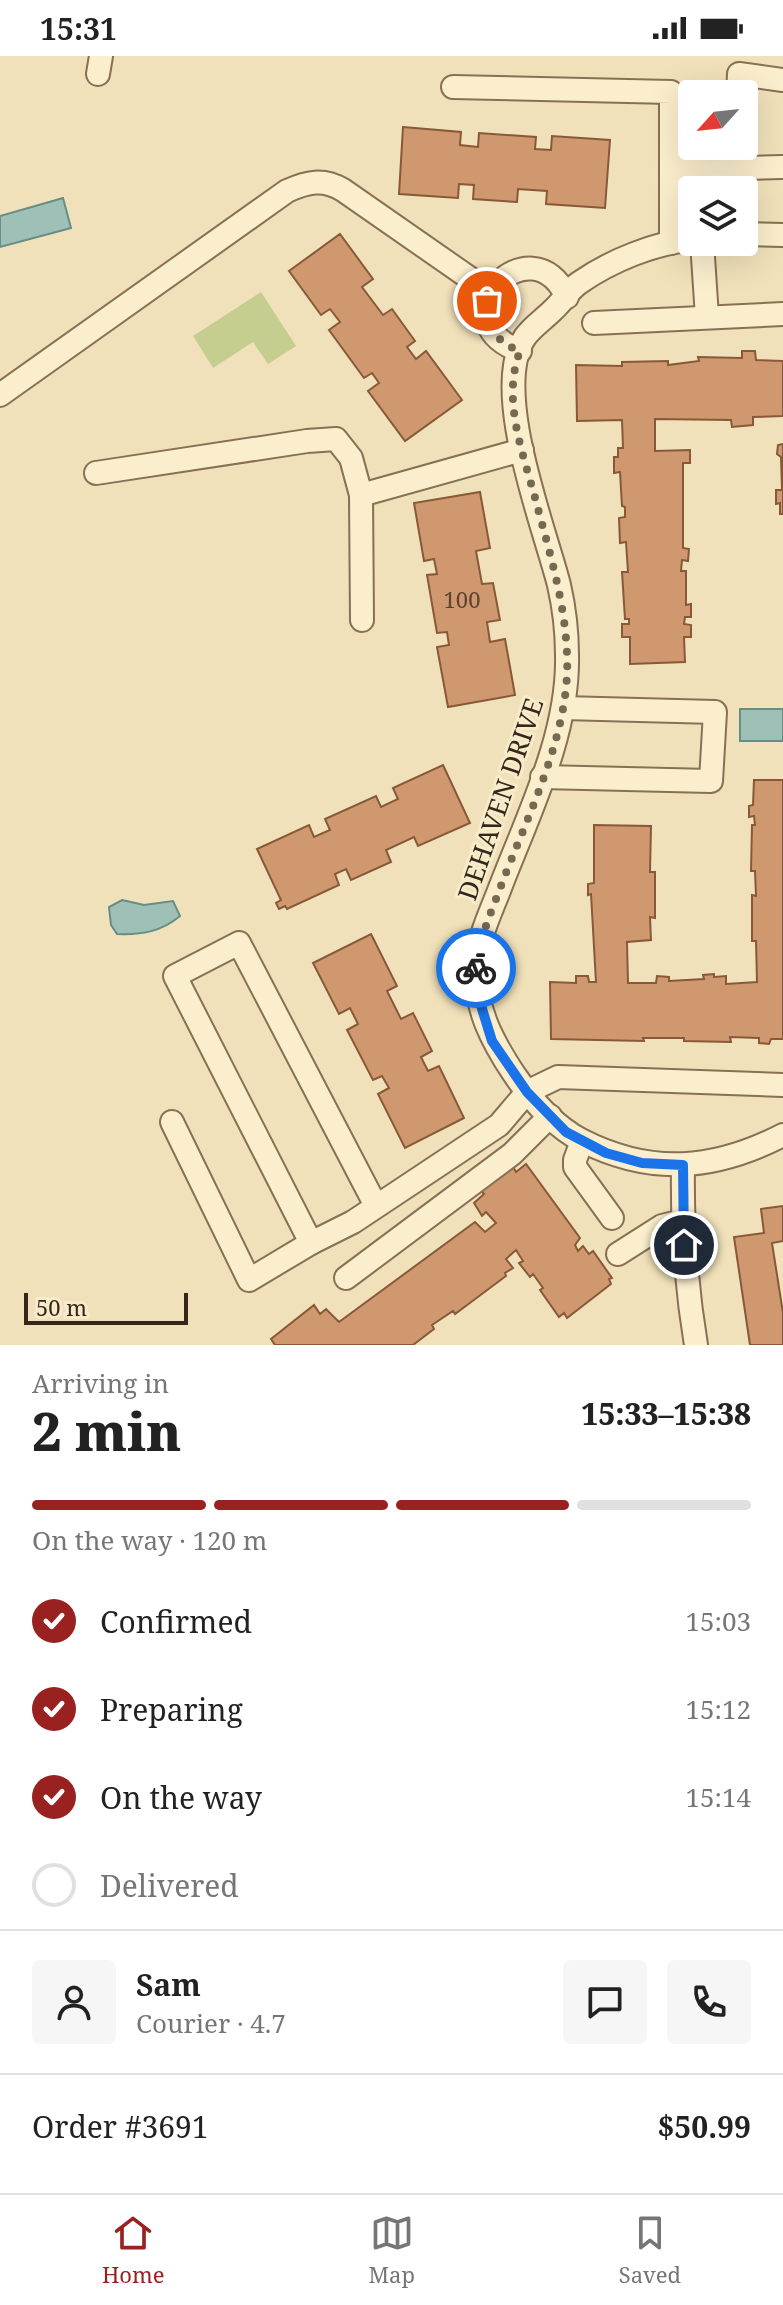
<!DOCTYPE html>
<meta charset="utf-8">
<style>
body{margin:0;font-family:"Noto Serif",serif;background:#f6f6f6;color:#222;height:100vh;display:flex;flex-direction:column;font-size:30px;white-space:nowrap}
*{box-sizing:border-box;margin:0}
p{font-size:26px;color:#767676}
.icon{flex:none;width:44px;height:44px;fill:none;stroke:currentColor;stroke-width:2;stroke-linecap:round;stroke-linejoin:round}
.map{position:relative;height:1289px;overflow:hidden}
.sheet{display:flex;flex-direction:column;background:#fff;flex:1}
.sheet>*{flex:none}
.needle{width:52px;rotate:243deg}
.controls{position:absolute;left:678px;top:24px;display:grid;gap:16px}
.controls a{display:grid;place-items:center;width:80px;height:80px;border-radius:8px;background:#fff;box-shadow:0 8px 32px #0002;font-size:40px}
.scale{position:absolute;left:24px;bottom:20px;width:164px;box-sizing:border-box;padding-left:8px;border:4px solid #35281a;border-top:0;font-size:22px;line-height:28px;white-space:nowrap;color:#35281a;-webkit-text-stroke:6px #f7ebca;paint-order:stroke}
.pin{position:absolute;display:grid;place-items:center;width:68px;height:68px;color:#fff;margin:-34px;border:4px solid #fff;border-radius:50%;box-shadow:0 2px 8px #0007}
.courier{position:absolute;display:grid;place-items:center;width:80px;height:80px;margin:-40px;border:6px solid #1a73e8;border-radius:50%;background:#fff;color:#222;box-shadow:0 2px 10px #0007}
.overview em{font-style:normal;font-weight:800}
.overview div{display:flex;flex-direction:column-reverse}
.overview{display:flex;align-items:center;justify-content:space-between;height:136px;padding:0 32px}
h1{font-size:52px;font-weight:800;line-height:60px}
.bar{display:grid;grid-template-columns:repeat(4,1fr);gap:12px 8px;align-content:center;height:96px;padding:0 32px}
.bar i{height:10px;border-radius:6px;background:#e0e0e0}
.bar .on{background:#992221}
.bar p{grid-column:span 4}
.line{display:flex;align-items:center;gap:20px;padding:0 32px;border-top:2px solid #e0e0e0}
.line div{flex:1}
.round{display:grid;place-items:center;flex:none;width:84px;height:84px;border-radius:8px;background:#f6f6f6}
ol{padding:0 32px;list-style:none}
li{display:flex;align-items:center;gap:24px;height:88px}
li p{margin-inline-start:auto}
li .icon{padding:8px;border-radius:50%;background:#992221;color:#fff;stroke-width:4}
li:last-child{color:#767676}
li i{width:44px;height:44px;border:4px solid #e0e0e0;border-radius:50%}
.status{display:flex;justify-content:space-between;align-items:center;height:56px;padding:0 40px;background:#fff;direction:ltr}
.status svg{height:22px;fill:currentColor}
.tabs{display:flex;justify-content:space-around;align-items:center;height:112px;border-top:2px solid #e0e0e0;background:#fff;font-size:22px;color:#767676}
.tabs a{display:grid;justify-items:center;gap:4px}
.tabs .on{color:#992221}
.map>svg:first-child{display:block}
.green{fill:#c5ce8e}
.water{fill:#9fc0b7;stroke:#678d84;stroke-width:2}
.building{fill:#d0986e;stroke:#885938;stroke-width:2}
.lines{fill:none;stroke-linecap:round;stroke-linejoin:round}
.minor-casing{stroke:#877054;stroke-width:26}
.minor{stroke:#fbeecd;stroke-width:22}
.done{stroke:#766952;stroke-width:8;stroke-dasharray:0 14.4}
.route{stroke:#1a73e8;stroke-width:10}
.labels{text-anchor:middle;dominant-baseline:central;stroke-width:6;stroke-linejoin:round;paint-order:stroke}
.number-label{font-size:22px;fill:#5c442f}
.street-label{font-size:26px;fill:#35281a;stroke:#f7ebca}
</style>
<div class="status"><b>15:31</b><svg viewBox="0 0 49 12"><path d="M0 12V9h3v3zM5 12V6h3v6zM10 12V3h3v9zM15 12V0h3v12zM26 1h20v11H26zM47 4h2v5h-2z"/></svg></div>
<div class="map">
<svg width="783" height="1289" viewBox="0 0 783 1289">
<rect width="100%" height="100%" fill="#f0e1ba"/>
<!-- green -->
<path class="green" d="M261 236 296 290 268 308 253 286 213 312 193 280Z"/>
<!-- water -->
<g class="water">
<path d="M63 142 71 172 0 191V160Z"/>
<rect x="740" y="653" width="43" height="32"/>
<path d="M122 844 144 849 173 845 180 860C161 876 141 879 117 878L111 869 109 851Z"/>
</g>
<!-- building -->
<g class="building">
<path d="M403 71 461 76 460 89 478 91 479 77 536 81 535 93 551 94 552 80 610 84 605 152 546 148 547 135 518 133 517 146 473 143 474 129 459 128 458 142 399 138Z"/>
<path d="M340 178 373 223 362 231 383 259 392 253 415 285 407 291 416 303 426 295 462 344 405 385 368 335 379 327 372 317 364 322 329 274 340 266 330 253 321 259 289 215Z"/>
<path d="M742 295H755L756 304 783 305V360L753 361V369L732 371 731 364 655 363V395L690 394V407H683V492L689 493 688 505 682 504 681 515H686V549L691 548V561H685L684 568 691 569V581H684L685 606 630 608V581H622V568H629V563H625L622 516H628L626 486 620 487 619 462 625 461V451L622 450 620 416 614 417V401H618V392H623L622 364 577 365 576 309 622 310V306L668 305V309L699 305 698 301 742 302Z"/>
<path d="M783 388V458H780V447L776 448V434H782L781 401 777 398 778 389Z"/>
<path d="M480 436 490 492 476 495 482 528 493 527 500 564 487 566 490 586 505 583 515 639 448 651 437 591 449 589 447 576 437 577 427 519 437 518 434 503 424 505 414 447Z"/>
<path d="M443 709 470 767 418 790 414 781 386 794 391 806 351 824 346 813 335 818 339 829 287 853 285 850 279 853 276 847 281 844 257 793 309 769 314 781 330 774 325 763 376 740 381 751 398 743 393 732Z"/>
<path d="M754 724H783V983H771L769 988 759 987V982L730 981 731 986 684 985V982H643L644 985 551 983 550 926 576 927V920H588L589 926H596L591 838 588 839V828L594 827V769L651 770 650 816H655V862L650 861 651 884 627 886 628 927H656L657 920 669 921V925L704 923 703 919 714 918V921L726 920V928L757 926 756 885H752V839L756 840 755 815H751L752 769H755L754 760 749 761V750L753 749Z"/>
<path d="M371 878 397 930 387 935 401 963 413 957 432 995 421 1001 428 1015 439 1010 464 1062 405 1092 378 1038 389 1032 382 1020 373 1024 347 974 358 968 350 952 339 958 313 907Z"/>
<path d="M511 1107 516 1116 526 1108 580 1182 575 1189 578 1195 583 1190 589 1198 593 1195 612 1222 609 1223 611 1228 567 1262 564 1257 559 1261 540 1234 543 1232 533 1218 530 1221 519 1207 523 1205 516 1194 506 1203 513 1212 505 1217 506 1220 455 1258 453 1255 432 1269 434 1273 413 1289H275L271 1283 314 1249 320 1258 326 1253 339 1266 475 1166 485 1176 496 1167 486 1156 482 1160 474 1147 484 1138 477 1131Z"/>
<path d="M783 1150V1185L772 1187 783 1257V1289H750L734 1181 764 1177 761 1153Z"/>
</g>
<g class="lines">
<!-- minor casing -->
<g class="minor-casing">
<g id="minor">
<path d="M98 18 101 0"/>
<path d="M453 31 671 36V187"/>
<path d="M738 38 739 18 783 24"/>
<path d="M734 111 735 90"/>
<path d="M671 114 783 111"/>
<path d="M744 178 783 179"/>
<path d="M692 183C653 188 612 204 579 227 570 233 562 246 553 254 544 263 532 271 525 281 490 333 544 470 559 529 564 551 567 577 567 599 569 678 528 759 500 832 491 856 477 884 476 911 475 953 492 985 514 1018 531 1043 554 1070 581 1084 651 1120 715 1114 783 1079"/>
<path d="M702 186 707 261"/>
<path d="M594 267 783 258"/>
<path d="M520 295C436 264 530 164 567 241"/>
<path d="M0 339 287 135C307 126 323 122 343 134L491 237"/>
<path d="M96 417 307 385 336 383 351 402 361 439 362 564"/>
<path d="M361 439 522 394"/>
<path d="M542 721 711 725 715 656 563 652"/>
<path d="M172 1066 249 1224 311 1187"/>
<path d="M582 1085 575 1104V1111L612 1162"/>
<path d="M683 1109C682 1170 686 1229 696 1289"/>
<path d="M376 1150 239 887 175 920 311 1187 353 1166 499 1069 527 1036 558 1021 783 1029"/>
<path d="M618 1198 662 1170 682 1165"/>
<path d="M346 1222 512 1098 550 1060"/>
</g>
</g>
<!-- minor -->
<use href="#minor" class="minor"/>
</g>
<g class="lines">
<!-- done -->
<path class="done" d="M476 912C479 883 491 857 501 830 528 758 571 676 567 598 565 547 550 498 537 449 524 399 501 345 520 295 496 286 486 271 487 245"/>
<!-- route -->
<path class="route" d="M476 912 479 943 492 985 527 1036 566 1076 606 1097 642 1107 683 1109 684 1189"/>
</g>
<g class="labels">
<!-- number labels -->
<g class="number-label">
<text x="462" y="543">100</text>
</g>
<!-- street labels -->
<g class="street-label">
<text transform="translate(500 743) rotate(-71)">DEHAVEN DRIVE</text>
</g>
</g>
</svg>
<div class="controls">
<a><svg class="needle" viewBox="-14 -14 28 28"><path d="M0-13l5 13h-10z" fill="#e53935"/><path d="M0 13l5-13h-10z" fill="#767676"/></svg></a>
<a><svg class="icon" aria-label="layers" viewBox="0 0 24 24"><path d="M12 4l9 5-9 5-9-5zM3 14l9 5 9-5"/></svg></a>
</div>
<div class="scale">50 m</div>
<div class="pin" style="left:487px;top:245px;background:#ea580c"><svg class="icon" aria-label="bag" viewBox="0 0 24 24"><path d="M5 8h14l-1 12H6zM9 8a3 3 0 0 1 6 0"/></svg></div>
<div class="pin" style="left:684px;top:1189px;background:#1f2937"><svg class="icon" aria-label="home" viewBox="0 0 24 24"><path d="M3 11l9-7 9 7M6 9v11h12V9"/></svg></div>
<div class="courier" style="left:476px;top:912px"><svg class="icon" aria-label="bike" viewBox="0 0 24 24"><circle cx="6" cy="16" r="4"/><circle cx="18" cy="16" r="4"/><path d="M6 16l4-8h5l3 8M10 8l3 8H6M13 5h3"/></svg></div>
</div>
<section class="sheet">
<div class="overview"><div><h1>2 min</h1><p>Arriving in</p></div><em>15:33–15:38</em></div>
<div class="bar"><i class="on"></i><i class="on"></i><i class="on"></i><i></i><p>On the way · 120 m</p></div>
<ol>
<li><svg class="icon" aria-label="check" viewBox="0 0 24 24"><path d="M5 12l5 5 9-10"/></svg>Confirmed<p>15:03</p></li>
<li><svg class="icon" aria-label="check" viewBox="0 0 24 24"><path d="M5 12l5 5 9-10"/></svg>Preparing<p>15:12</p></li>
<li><svg class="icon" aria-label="check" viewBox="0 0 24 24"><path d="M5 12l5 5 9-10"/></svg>On the way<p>15:14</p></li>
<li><i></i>Delivered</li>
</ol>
<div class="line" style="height:144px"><a class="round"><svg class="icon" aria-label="person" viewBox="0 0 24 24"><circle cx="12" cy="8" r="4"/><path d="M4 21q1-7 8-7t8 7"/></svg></a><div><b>Sam</b><p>Courier · 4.7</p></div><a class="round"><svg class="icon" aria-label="chat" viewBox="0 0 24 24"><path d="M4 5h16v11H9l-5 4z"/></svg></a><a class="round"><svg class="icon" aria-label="phone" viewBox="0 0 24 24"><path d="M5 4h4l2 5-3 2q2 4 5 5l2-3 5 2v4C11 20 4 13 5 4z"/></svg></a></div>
<div class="line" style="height:104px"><div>Order #3691</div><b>$50.99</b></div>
</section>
<nav class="tabs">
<a class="on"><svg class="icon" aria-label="home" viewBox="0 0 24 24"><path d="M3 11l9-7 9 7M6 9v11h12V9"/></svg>Home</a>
<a><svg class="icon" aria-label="map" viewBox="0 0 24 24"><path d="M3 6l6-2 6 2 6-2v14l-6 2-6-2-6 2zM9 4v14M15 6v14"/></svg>Map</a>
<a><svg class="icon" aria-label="saved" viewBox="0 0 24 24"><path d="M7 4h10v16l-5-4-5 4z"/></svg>Saved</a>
</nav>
